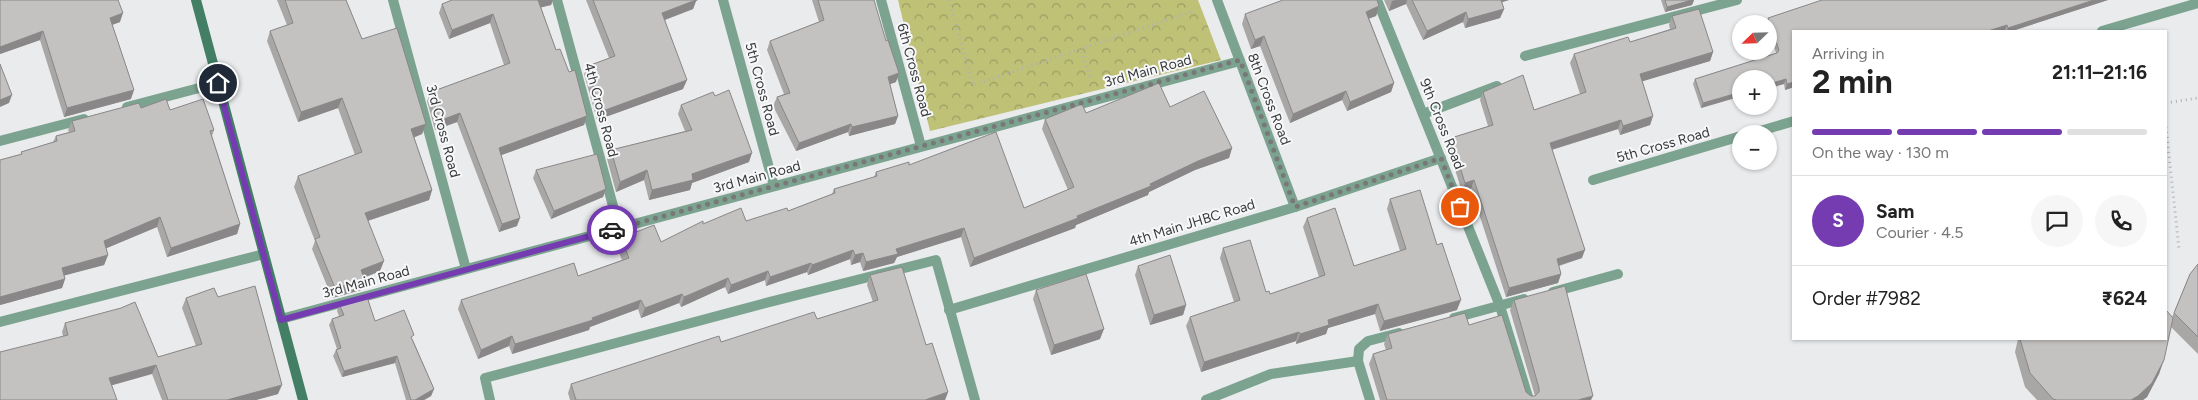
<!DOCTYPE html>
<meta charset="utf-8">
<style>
body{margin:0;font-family:Figtree,sans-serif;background:#f6f6f6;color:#222;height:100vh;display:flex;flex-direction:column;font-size:19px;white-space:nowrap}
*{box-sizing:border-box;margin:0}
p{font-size:16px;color:#767676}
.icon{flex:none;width:28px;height:28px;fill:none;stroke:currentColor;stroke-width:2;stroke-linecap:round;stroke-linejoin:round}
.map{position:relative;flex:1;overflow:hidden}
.drawer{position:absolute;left:1792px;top:30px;width:375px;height:310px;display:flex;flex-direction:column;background:#fff;border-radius:0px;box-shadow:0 1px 4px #0004}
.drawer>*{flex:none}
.needle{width:32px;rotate:247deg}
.tools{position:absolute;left:1732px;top:15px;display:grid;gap:10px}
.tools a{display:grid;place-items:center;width:45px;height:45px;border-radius:50%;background:#fff;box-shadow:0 1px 4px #0004;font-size:25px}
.pin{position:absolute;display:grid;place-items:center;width:42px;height:42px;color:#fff;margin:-21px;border:2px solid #fff;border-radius:50%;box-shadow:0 1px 5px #0007}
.courier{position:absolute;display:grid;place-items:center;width:50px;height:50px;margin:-25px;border:4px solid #753cb2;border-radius:50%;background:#fff;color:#222;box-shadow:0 1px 6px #0007}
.headline em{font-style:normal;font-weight:700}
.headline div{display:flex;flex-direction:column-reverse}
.headline{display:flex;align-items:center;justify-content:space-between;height:85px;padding:0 20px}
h1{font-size:32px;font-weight:700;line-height:38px}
.bar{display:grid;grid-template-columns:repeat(4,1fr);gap:8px 5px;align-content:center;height:60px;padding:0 20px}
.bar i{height:6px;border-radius:4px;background:#e0e0e0}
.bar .selected{background:#753cb2}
.bar p{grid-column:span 4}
.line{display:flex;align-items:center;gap:12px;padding:0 20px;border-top:1px solid #e0e0e0}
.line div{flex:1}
.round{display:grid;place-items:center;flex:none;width:52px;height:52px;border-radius:26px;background:#f6f6f6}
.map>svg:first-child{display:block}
.forest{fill:url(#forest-crowns)}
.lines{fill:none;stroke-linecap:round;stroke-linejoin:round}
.path{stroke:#b1b1b3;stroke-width:3;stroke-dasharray:1 4;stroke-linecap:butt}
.lane{stroke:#7ca390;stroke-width:10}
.street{stroke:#7ca390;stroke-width:10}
.secondary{stroke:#427f64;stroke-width:10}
.wall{fill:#a9a6a6}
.shaded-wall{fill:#898787}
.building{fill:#c4c1c1;stroke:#898787}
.done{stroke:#787879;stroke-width:5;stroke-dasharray:0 9}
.route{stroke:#753cb2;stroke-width:6}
.labels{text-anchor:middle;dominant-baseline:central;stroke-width:4;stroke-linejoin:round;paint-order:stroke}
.street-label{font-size:14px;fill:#3a3a3b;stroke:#f7f8fa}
</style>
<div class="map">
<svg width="2198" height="400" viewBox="0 0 2198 400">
<defs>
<pattern id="forest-crowns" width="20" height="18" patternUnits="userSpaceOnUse" patternTransform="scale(1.25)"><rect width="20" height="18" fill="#bfc177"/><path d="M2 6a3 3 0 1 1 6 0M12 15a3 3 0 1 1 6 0" fill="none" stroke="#9c9e63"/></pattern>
</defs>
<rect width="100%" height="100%" fill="#eaebed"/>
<!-- forest -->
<path class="forest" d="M898 0H1198L1221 60 930 131Z"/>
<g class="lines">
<!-- path -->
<g class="path">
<path d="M949 0 973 85 1081 49 1090 79"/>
<path d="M1081 49 1193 11"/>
<path d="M2166 103 2198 98"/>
<path d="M2166 127 2179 249"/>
</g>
<!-- lane -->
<g class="lane">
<path d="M1423 114 1497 86"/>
<path d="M1206 400 1271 374 1358 361"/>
</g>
<!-- street -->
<g class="street">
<path d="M393 0 466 269"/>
<path d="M557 0 619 228"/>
<path d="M723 0 774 186"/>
<path d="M881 0 921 146"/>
<path d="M1217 0 1295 207"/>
<path d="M1377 0 1500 306 1529 400"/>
<path d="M2102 31 2198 3"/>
<path d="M1525 56 1737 0"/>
<path d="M127 107 218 83"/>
<path d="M1750 134 1794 121"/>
<path d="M0 141 84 119"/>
<path d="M1593 180 1741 136"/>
<path d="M1553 292 1618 274"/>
<path d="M949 310 1295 207 1441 158"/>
<path d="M1454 318 1524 299"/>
<path d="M281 319 1240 61"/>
<path d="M0 322 264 254"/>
<path d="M490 400 485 378 762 304 936 260 975 400"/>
<path d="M1370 400 1358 361 1359 349 1368 341 1399 333"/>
</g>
<!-- secondary -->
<path class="secondary" d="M196 0 303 400"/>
</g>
<!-- wall -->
<g class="wall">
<path d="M0 0 120 22 112 25 131 99 64 117 40 40 0 54Z"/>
<path d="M277 0H346L362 39 426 124 422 134 414 137 432 190 429 200 368 221 380 271 364 278 361 290 332 298 312 249 315 241 294 187 298 176 355 155 338 108 298 122 267 41 270 31 287 25Z"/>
<path d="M452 0H553L551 5 541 7 556 50 587 116 584 125 501 155 517 226 499 232 457 122 435 130 427 101 431 92 504 65 490 23 449 39 439 13 442 4Z"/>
<path d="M586 0H698L696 1 693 9 665 20 683 89 597 120 584 74 588 66 609 58Z"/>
<path d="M812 0H874L896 82 890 84 898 116 895 124 849 136 848 132 796 151 773 106 777 97 784 94 767 50 770 41 819 22Z"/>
<path d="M1384 0H1509L1502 2 1504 9 1500 18 1465 28 1463 22 1423 40 1406 4 1389 11Z"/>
<path d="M1661 0H1694L1692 5 1665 12Z"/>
<path d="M2108 0 2012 31H2005V30L1794 31V87L1785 90 1784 84 1701 108 1693 84 1695 79 1776 53 1769 30V24L1766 23 1768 18Z"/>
<path d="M1379 6 1376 16 1369 18 1394 83 1391 92 1347 111 1342 100 1290 123 1260 46 1251 49 1242 24 1245 14Z"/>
<path d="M1672 16 1713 52 1710 61 1642 81 1653 116 1650 125 1620 135 1618 129 1552 150 1582 258 1559 266 1561 274 1558 283 1506 297 1471 189 1462 192 1448 147 1451 138 1488 126 1480 100 1483 92 1534 110 1580 94 1570 63 1574 54 1630 42 1670 29 1669 25Z"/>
<path d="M681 105 749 162 692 183 690 190 649 200 644 180 616 192 607 159 611 150 685 131 678 114Z"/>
<path d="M1170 107 1232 148 1229 158 1195 170 1149 192 1148 195 1076 225 1075 228 970 267 961 237 897 257 894 263 863 271 860 262 851 265 850 259 808 275 807 272 766 286 765 280 728 294 725 287 681 307 679 303 641 318 638 309 590 327 589 330 512 354 509 346 478 359 458 309 461 300 578 276 622 260 617 248 621 238 661 242 703 224 746 221 788 211 832 194 834 189 874 177 876 172 909 165 1024 208 1068 190 1042 129 1045 119 1086 113Z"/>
<path d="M141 108 170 110 214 130 212 136 240 224 237 234 167 257 157 227 106 248 108 255 104 265 64 275 65 279 62 288 0 305V160L21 154V152L53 142 56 136 69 132 68 130 72 121Z"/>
<path d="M536 170 606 189 603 197 551 219 533 178Z"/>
<path d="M1390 199 1457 310 1380 331 1375 314 1328 328 1326 334 1296 344V341L1201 372 1186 326 1190 317 1234 302 1220 258 1223 248 1266 292 1270 294 1319 277 1303 227 1307 218 1354 266 1400 251 1387 209Z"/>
<path d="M2198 264V354L2171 327 2159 374 2147 397 2143 400H2037L2025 387 2015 352 2018 339H2166L2172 317 2190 274Z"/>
<path d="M1138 266 1186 305 1183 315 1150 325 1135 275Z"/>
<path d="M870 275 926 345 948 392 945 400H570L568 393 571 384 721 342 817 319 873 302 867 285Z"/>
<path d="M1036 290 1100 339 1051 355 1033 299Z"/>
<path d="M218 297 278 394 256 400H162L152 374 63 336 62 332 65 323 158 357 196 346 182 308 186 298Z"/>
<path d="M1514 300 1591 400H1380L1369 364 1373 354 1386 350 1384 344 1388 334 1469 325 1526 392 1531 396H1535L1510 310Z"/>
<path d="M339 304 413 340 434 389 431 396 424 400H406L395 363 342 377 333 356 336 350 337 349 329 325 332 319 339 316 337 311Z"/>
</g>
<!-- shaded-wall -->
<g class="shaded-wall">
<path d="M538 0H553L551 5 535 9Z"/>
<path d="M692 0H698L696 1 693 9 659 22 662 13Z"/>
<path d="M1396 0H1407L1406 4 1389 11 1392 1Z"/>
<path d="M1497 0H1509L1496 4Z"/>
<path d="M1692 0H1694L1692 5 1665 12 1667 7Z"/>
<path d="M2094 0H2108L2012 31H2007L2008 28Z"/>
<path d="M1379 6 1376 16 1363 21 1366 12Z"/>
<path d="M1504 9 1500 18 1465 28 1468 19Z"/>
<path d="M1466 12 1463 22 1423 40 1427 31Z"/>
<path d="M123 13 120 22 106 27 110 18Z"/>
<path d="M493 14 490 23 449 39 452 30Z"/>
<path d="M2007 25 2005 30 2003 31H1988Z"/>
<path d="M43 31 40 40 0 54V47Z"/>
<path d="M1264 36 1260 46 1251 49 1255 40Z"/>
<path d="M1713 52 1710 61 1637 83 1640 74Z"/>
<path d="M899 73 896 82 885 86 888 77Z"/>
<path d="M1786 79 1784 84 1769 88V84Z"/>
<path d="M687 80 683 89 597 120 600 112Z"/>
<path d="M1794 82V87L1785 90 1787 84Z"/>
<path d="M1394 83 1391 92 1347 111 1350 102Z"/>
<path d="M134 90 131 99 64 117 67 108Z"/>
<path d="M1346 91 1342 100 1290 123 1293 114Z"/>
<path d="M1741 92V96L1701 108 1703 103Z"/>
<path d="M12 95 9 103 0 107V100Z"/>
<path d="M342 98 338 108 298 122 301 112Z"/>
<path d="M460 113 457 122 435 130 439 121Z"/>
<path d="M587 116 584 125 496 157 499 148Z"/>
<path d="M898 116 895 124 849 136 852 127Z"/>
<path d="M1653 116 1650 125 1620 135 1623 126Z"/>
<path d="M1621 120 1618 129 1547 151 1550 143Z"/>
<path d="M426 124 422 134 408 140 411 129Z"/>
<path d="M851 124 848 132 796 151 799 143Z"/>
<path d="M1232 148 1229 158 1195 170 1149 192 1148 195 1076 225 1075 228 970 267 974 258 1077 216 1150 184 1198 161Z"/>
<path d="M752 153 749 162 692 183 690 190 649 200 652 190 692 174Z"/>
<path d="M647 170 644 180 616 192 620 182Z"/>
<path d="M1474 180 1471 189 1462 192 1465 183Z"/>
<path d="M606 189 603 197 551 219 554 211Z"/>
<path d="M432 190 429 200 361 223 365 213Z"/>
<path d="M160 217 157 227 100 251 104 241Z"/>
<path d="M520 218 517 226 499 232 502 224Z"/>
<path d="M240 224 237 234 167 257 171 248Z"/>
<path d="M964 228 961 237 897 257 894 263 863 271 866 262 896 249Z"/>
<path d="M853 250 850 259 808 275 812 265Z"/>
<path d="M1585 250 1582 258 1554 267 1557 259Z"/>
<path d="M863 253 860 262 851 265 855 255Z"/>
<path d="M108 255 104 265 59 277 62 268Z"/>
<path d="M384 261 380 271 358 280 361 270Z"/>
<path d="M811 263 807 272 766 286 770 277Z"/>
<path d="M768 271 765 280 728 294 731 285Z"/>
<path d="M1561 274 1558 283 1506 297 1509 288Z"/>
<path d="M728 278 725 287 681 307 684 297Z"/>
<path d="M65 279 62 288 0 305V297Z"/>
<path d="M365 280 361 290 332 298 335 288Z"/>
<path d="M682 294 679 303 641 318 645 308Z"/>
<path d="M641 300 638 309 590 327 589 330 512 354 515 344 592 318Z"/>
<path d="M1461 300 1457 310 1380 331 1384 321Z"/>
<path d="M1378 304 1375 314 1328 328 1326 334 1296 344 1300 334 1328 320Z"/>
<path d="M1186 305 1183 315 1150 325 1154 315Z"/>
<path d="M1104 329 1100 339 1051 355 1054 345Z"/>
<path d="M1299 332 1296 341 1201 372 1204 362Z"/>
<path d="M512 336 509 346 478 359 481 350Z"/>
<path d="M397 356 395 363 342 377 344 371Z"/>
<path d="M2164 360 2159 374 2147 397 2143 400H2131Z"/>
<path d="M156 365 152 374 106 387 109 378Z"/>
<path d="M282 385 278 394 256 400H227Z"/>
<path d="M434 389 431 396 424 400H415Z"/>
<path d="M948 392 945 400H925Z"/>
<path d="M1593 396 1591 400H1578Z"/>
</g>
<!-- building -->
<g class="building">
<path d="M0 0H118L123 13 110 18 134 90 67 108 43 31 0 47Z"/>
<path d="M285 0H346L362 39 397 28 426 124 411 129 432 190 365 213 384 261 361 270 365 280 335 288 315 239 320 237 298 176 362 152 342 98 301 112 270 31 293 23Z"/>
<path d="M452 0H538L556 50 560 49 569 72 575 70 587 116 499 148 520 218 502 224 460 113 439 121 431 92 510 63 493 14 452 30 442 4Z"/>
<path d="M593 0H696L662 13 687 80 600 112 588 66 615 56Z"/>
<path d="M818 0H874L886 41 888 40 899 73 888 77 898 116 852 127 851 124 799 143 777 97 790 93 770 41 824 20Z"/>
<path d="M1283 0H1377L1379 6 1366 12 1394 83 1350 102 1346 91 1293 114 1264 36 1255 40 1245 14Z"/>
<path d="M1412 0H1501L1504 9 1468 19 1466 12 1427 31Z"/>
<path d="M1665 0H1692L1667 7Z"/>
<path d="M1822 0H2094L2008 28 2007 25 1988 31H1794V82L1787 84 1786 79 1769 84V79H1741V92L1703 103 1695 79 1777 53 1779 50 1768 18Z"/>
<path d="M1699 9 1713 52 1640 74 1653 116 1623 126 1621 120 1550 143 1585 250 1557 259 1561 274 1509 288 1474 180 1465 183 1451 138 1493 125 1483 92 1523 75 1534 110 1586 92 1574 54 1628 37 1630 42 1676 28 1672 16Z"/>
<path d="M0 64 12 95 0 100Z"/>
<path d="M1159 83 1170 107 1204 91 1232 148 1198 161 1150 184 1151 186 1077 216 1078 218 974 258 964 228 896 249 898 254 866 262 863 253 855 255 853 250 812 265 811 263 770 277 768 271 731 285 728 278 684 297 682 294 645 308 641 300 592 318 593 320 515 344 512 336 481 350 461 300 574 263 578 276 629 258 621 238 654 225 661 242 703 221V224L741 208 746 221 787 208 788 211 835 193 834 189 877 176 876 172 909 162V165L996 132 1024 208 1074 187 1045 119 1082 104 1086 113Z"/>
<path d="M729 90 752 153 692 174 693 180 652 190 647 170 620 182 611 150 692 130 681 105 713 92 715 96Z"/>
<path d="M166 99 170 110 203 99 214 130 210 131 240 224 171 248 160 217 104 241 108 255 62 268 65 279 0 297V160L22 154 21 152 57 141 56 136 75 131 72 121 139 103 141 108Z"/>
<path d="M597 154 606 189 554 211 536 170Z"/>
<path d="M1420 190 1437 245 1442 243 1461 300 1384 321 1378 304 1328 320 1329 325 1300 334 1299 332 1204 362 1190 317 1240 300 1223 248 1250 240 1266 292 1269 291 1270 294 1325 275 1307 218 1335 208 1354 266 1406 249 1390 199Z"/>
<path d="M1170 255 1186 305 1154 315 1138 266Z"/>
<path d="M2198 264V337L2174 313 2190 274Z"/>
<path d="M902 267 926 345 932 343 948 392 925 400H576L571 384 719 336 721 342 814 312 817 319 878 300 870 275Z"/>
<path d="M1086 274 1104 329 1054 345 1036 290Z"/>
<path d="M255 286 282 385 227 400H168L156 365 109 378 117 400H0V352L68 335 65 323 121 308 135 302 158 357 202 344 186 298 214 288 218 297Z"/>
<path d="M1565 286 1593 396 1578 400H1387L1373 354 1392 348 1388 334 1465 313 1469 325 1502 315 1526 392 1531 396H1535L1539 392V388L1514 300Z"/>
<path d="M367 297 375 321 404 310 414 335 411 337 434 389 415 400H411L397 356 344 371 336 350 341 348 332 319 344 315 339 304Z"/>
<path d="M2166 310 2173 318 2164 360 2152 383 2138 396 2131 400H2057L2053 399 2030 373 2020 339H2166Z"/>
</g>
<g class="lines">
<!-- done -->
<path class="done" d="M612 230 1240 60 1295 207 1441 158 1460 207"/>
<!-- route -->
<path class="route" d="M218 83 281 320 612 230"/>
</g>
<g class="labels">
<!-- street labels -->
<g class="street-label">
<text transform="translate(914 70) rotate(75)">6th Cross Road</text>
<text transform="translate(1148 71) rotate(-15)">3rd Main Road</text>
<text transform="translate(762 89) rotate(75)">5th Cross Road</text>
<text transform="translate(1269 99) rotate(69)">8th Cross Road</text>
<text transform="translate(601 110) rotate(75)">4th Cross Road</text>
<text transform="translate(1442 124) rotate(68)">9th Cross Road</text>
<text transform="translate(443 131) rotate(75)">3rd Cross Road</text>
<text transform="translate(1663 145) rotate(-16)">5th Cross Road</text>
<text transform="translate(757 177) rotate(-15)">3rd Main Road</text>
<text transform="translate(1192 223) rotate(-17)">4th Main JHBC Road</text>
<text transform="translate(366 282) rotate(-15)">3rd Main Road</text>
</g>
</g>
</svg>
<div class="tools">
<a><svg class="needle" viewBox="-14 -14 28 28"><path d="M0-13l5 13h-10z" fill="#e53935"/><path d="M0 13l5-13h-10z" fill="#767676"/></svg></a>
<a>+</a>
<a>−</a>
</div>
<div class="pin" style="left:1460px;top:207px;background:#ea580c"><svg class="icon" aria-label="bag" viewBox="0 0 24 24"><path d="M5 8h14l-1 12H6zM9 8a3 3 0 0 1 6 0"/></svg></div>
<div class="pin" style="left:218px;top:83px;background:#1f2937"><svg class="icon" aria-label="home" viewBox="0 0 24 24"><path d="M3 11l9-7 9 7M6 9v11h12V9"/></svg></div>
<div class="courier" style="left:612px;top:230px"><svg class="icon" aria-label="car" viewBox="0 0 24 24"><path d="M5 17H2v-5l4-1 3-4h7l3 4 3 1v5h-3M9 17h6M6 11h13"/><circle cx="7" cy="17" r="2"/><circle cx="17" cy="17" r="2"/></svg></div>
<section class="drawer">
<div class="headline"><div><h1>2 min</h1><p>Arriving in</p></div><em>21:11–21:16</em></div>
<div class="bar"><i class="selected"></i><i class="selected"></i><i class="selected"></i><i></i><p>On the way · 130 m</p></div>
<div class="line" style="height:90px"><b class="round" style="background:#753cb2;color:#fff">S</b><div><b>Sam</b><p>Courier · 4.5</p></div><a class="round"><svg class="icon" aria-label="chat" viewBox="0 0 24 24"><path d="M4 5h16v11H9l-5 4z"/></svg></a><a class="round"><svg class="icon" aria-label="phone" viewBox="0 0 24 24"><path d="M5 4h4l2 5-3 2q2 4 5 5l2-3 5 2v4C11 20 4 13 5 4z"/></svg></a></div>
<div class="line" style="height:65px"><div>Order #7982</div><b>₹624</b></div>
</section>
</div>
